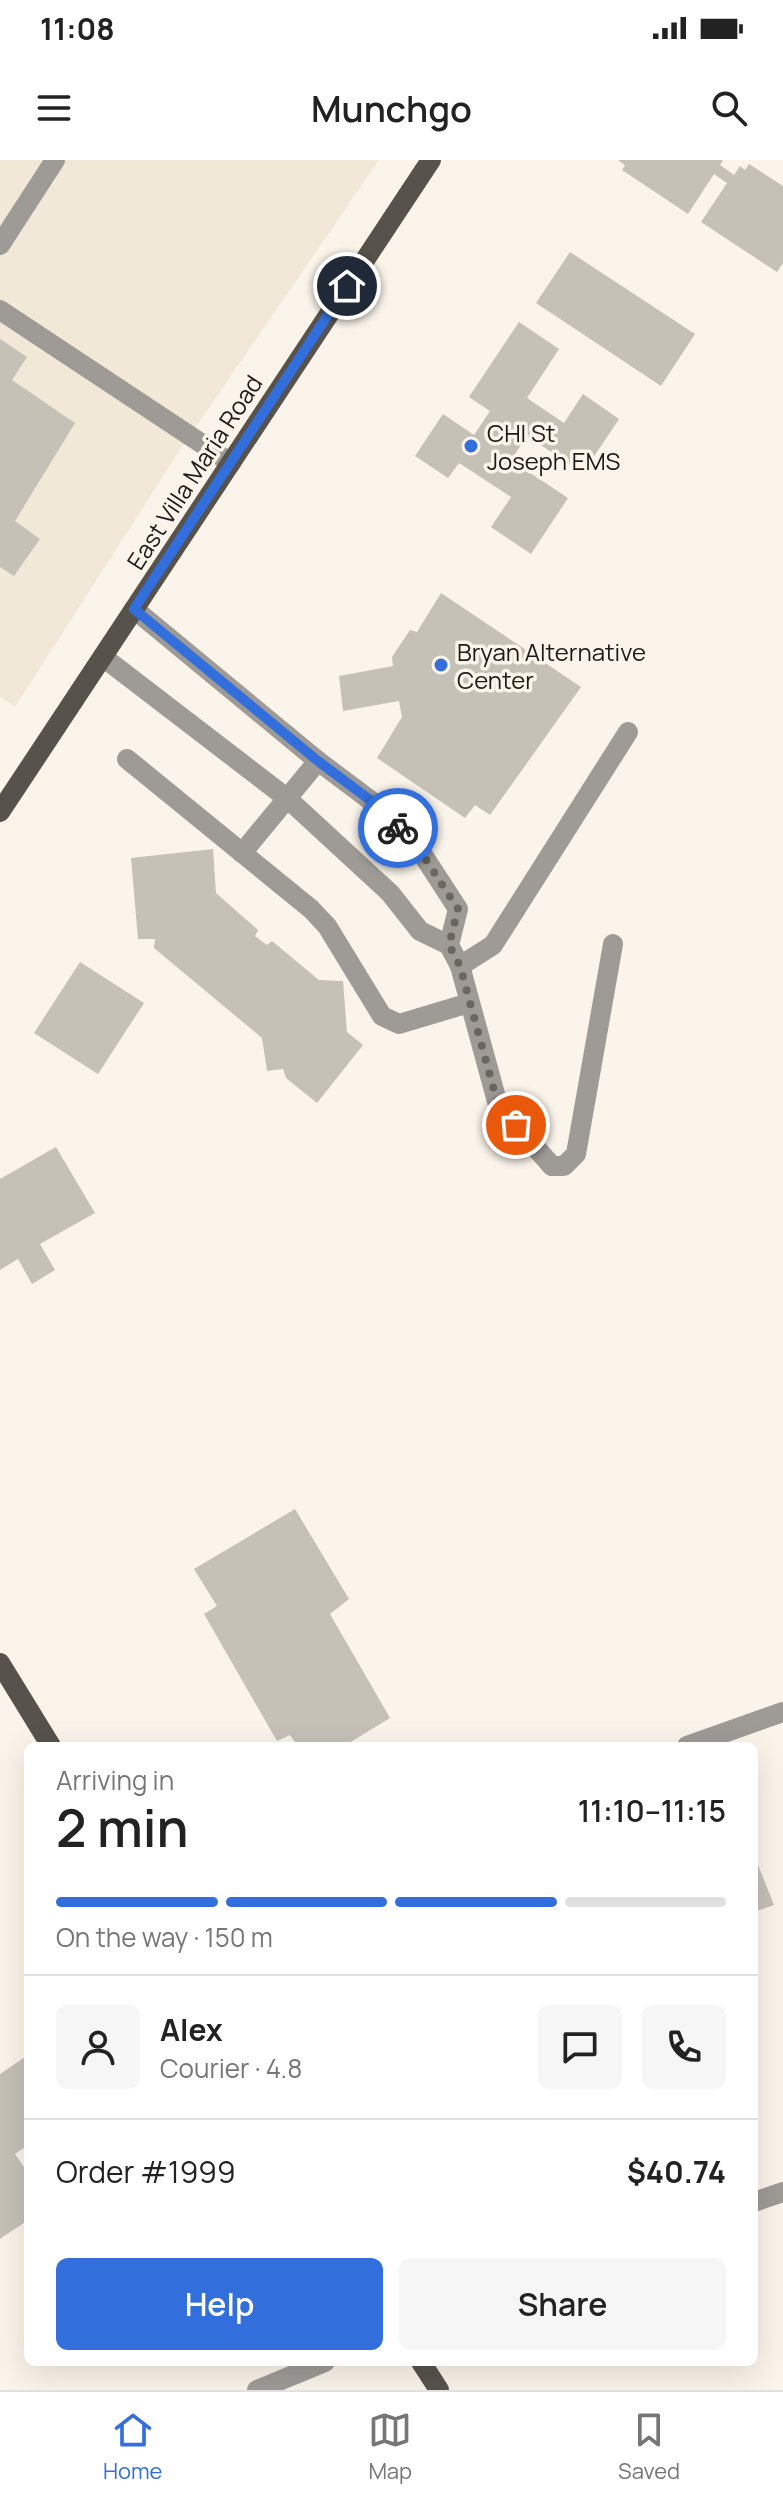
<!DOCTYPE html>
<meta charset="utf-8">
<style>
body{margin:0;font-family:Manrope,sans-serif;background:#f6f6f6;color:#222;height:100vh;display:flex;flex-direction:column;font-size:30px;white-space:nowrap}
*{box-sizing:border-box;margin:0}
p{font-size:26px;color:#767676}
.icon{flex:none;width:44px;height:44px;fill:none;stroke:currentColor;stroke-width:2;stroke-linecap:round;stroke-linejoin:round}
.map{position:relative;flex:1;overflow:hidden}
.panel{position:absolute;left:24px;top:1582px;width:734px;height:624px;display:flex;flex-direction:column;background:#fff;border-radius:12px;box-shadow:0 8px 32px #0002}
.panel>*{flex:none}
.pin{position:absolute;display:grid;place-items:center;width:68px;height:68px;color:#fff;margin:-34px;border:4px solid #fff;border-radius:50%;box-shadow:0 2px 8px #0007}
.courier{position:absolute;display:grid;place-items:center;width:80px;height:80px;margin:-40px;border:6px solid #326fdd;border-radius:50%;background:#fff;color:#222;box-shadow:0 2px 10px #0007}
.summary em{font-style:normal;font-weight:600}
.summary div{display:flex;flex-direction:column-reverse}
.summary{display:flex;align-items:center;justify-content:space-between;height:136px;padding:0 32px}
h1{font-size:52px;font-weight:600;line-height:60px}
.bar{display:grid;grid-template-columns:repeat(4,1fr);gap:12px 8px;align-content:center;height:96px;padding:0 32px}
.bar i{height:10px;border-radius:6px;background:#e0e0e0}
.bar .on{background:#326fdd}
.bar p{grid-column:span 4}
.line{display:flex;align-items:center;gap:20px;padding:0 32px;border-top:2px solid #e0e0e0}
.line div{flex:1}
.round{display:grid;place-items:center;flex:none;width:84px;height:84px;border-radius:12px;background:#f6f6f6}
.button{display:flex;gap:16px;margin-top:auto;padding:16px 32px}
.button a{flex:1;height:92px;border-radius:12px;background:#326fdd;color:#fff;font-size:32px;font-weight:600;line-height:92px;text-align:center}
.button a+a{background:#f6f6f6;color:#222}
.status{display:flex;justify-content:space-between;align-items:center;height:56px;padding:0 40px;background:#fff;direction:ltr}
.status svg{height:22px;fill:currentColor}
header{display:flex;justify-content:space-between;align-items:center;height:104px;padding:0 32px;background:#fff;font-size:36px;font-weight:600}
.dock{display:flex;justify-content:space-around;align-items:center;height:112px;border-top:2px solid #e0e0e0;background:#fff;font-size:22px;color:#767676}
.dock a{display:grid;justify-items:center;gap:4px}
.dock .on{color:#326fdd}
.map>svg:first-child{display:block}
.built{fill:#f2e8d7}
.building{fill:#c6c1b7}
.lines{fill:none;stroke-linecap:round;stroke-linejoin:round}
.minor{stroke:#9e9b97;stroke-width:20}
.major{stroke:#57534c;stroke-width:20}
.done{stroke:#6a6761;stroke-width:8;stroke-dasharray:0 14.4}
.route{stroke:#326fdd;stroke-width:10}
.poi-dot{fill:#326fdd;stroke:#faf4ea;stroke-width:3}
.labels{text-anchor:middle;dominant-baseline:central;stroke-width:7;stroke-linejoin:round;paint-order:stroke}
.poi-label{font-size:24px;fill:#1d1b17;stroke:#faf4ea;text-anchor:start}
.street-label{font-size:24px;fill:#1d1b17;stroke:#faf4ea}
</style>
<div class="status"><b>11:08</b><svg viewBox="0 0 49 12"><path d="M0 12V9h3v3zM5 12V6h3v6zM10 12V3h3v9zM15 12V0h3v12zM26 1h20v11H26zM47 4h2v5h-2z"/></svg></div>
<header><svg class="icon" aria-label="menu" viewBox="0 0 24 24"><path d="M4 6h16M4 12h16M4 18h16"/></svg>Munchgo<svg class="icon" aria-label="search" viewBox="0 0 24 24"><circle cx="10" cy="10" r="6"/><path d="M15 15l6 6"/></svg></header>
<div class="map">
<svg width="783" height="2230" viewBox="0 0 783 2230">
<rect width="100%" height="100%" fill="#faf4ea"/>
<!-- built -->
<path class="built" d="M0 0H379L176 296 15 547 0 537Z"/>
<!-- building -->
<g class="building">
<path d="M618 0H723L720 5 734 15 740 6 745 10 749 4 783 26V103L777 112 701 62 727 23 714 14 688 54 622 10 625 5Z"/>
<path d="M570 92 695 174 661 226 536 143Z"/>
<path d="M519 162 559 189 527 238 564 263 583 234 619 259 583 313 527 276 511 300 568 338 531 394 491 367 511 337 459 303 448 318 415 296 443 254 474 275 490 251 469 237Z"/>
<path d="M0 179 27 197 12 220 75 263 15 361 40 379 14 416 0 407Z"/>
<path d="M441 433 581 527 490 655 475 645 465 658 377 598 402 557 399 541 343 551 339 516 393 506 392 497 410 470 417 472Z"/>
<path d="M213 689 216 733 258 770 255 776 267 785 272 781 319 820 343 821 347 872 363 885 317 943 286 918 283 909 267 911 262 878 154 788 155 779H138L131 698Z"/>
<path d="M80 802 144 843 98 914 34 873Z"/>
<path d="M56 987 95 1053 40 1084 55 1110 32 1124 18 1099 0 1110V1019Z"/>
<path d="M295 1349 349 1439 330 1454 390 1558 344 1586H298L290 1575 277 1581 204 1454 217 1446 194 1409Z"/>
<path d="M754 1695 774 1745 754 1752Z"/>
<path d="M28 1895V1985L15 1994 28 2013V2060L0 2079V1914Z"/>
</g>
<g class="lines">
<!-- minor -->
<g class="minor">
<path d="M0 85 55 0"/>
<path d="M0 150 231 303"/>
<path d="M134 449 318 601 374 643 419 689 458 749 449 785 460 806 498 945 552 1006H564L576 994 613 784"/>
<path d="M103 497 288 639 390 733 420 771 449 785"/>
<path d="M127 599 311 749 327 766 382 856 399 864 469 843"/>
<path d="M242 693 318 601"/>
<path d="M460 806 493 785 628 572"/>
<path d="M687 1586 783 1552"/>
<path d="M754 2042 783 2032"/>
<path d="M257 2230 325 2202"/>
</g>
<!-- major -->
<g class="major">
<path d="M0 652 431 0"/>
<path d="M0 1503 51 1586"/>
<path d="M421 2202 439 2230"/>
</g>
</g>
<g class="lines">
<!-- done -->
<path class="done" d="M398 668 419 689 458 749 449 785 460 806 498 945 516 965"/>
<!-- route -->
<path class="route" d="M347 126 134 449 318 601 374 643 398 668"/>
</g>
<!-- markers -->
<g class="poi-dot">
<circle cx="471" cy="286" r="8"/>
<circle cx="441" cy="505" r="8"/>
</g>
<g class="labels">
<!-- poi labels -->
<g class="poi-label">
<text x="487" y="272">CHI St<tspan x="487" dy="28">Joseph EMS</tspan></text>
<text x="457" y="491">Bryan Alternative<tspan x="457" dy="28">Center</tspan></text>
</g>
<!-- street labels -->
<g class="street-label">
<text transform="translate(194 312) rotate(-57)">East Villa Maria Road</text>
</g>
</g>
</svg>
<div class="pin" style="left:516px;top:965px;background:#ea580c"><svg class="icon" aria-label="bag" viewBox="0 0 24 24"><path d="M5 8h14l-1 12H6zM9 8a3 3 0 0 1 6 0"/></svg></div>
<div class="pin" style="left:347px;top:126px;background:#1f2937"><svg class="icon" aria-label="home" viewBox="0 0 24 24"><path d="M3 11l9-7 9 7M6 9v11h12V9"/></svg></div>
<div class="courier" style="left:398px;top:668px"><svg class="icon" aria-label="bike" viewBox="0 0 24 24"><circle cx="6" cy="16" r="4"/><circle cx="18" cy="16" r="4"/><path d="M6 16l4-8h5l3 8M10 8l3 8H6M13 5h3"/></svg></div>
<section class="panel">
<div class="summary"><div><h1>2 min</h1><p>Arriving in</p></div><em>11:10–11:15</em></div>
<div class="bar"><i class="on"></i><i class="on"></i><i class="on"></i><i></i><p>On the way · 150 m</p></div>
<div class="line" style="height:144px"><a class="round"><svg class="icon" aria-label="person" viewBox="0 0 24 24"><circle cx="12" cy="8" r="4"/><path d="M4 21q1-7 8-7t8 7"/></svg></a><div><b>Alex</b><p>Courier · 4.8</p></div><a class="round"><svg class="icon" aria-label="chat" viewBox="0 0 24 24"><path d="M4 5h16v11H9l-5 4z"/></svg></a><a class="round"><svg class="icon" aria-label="phone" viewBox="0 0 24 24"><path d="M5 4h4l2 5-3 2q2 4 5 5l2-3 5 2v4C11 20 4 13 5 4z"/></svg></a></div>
<div class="line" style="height:104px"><div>Order #1999</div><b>$40.74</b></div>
<div class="button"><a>Help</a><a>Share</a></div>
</section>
</div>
<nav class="dock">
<a class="on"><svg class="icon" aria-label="home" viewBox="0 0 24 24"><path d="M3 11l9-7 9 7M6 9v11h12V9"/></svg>Home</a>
<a><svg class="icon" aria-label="map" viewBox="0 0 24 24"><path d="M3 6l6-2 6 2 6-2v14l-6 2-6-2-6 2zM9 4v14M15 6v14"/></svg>Map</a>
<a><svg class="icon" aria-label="saved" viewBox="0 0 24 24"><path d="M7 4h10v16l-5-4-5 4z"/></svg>Saved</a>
</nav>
